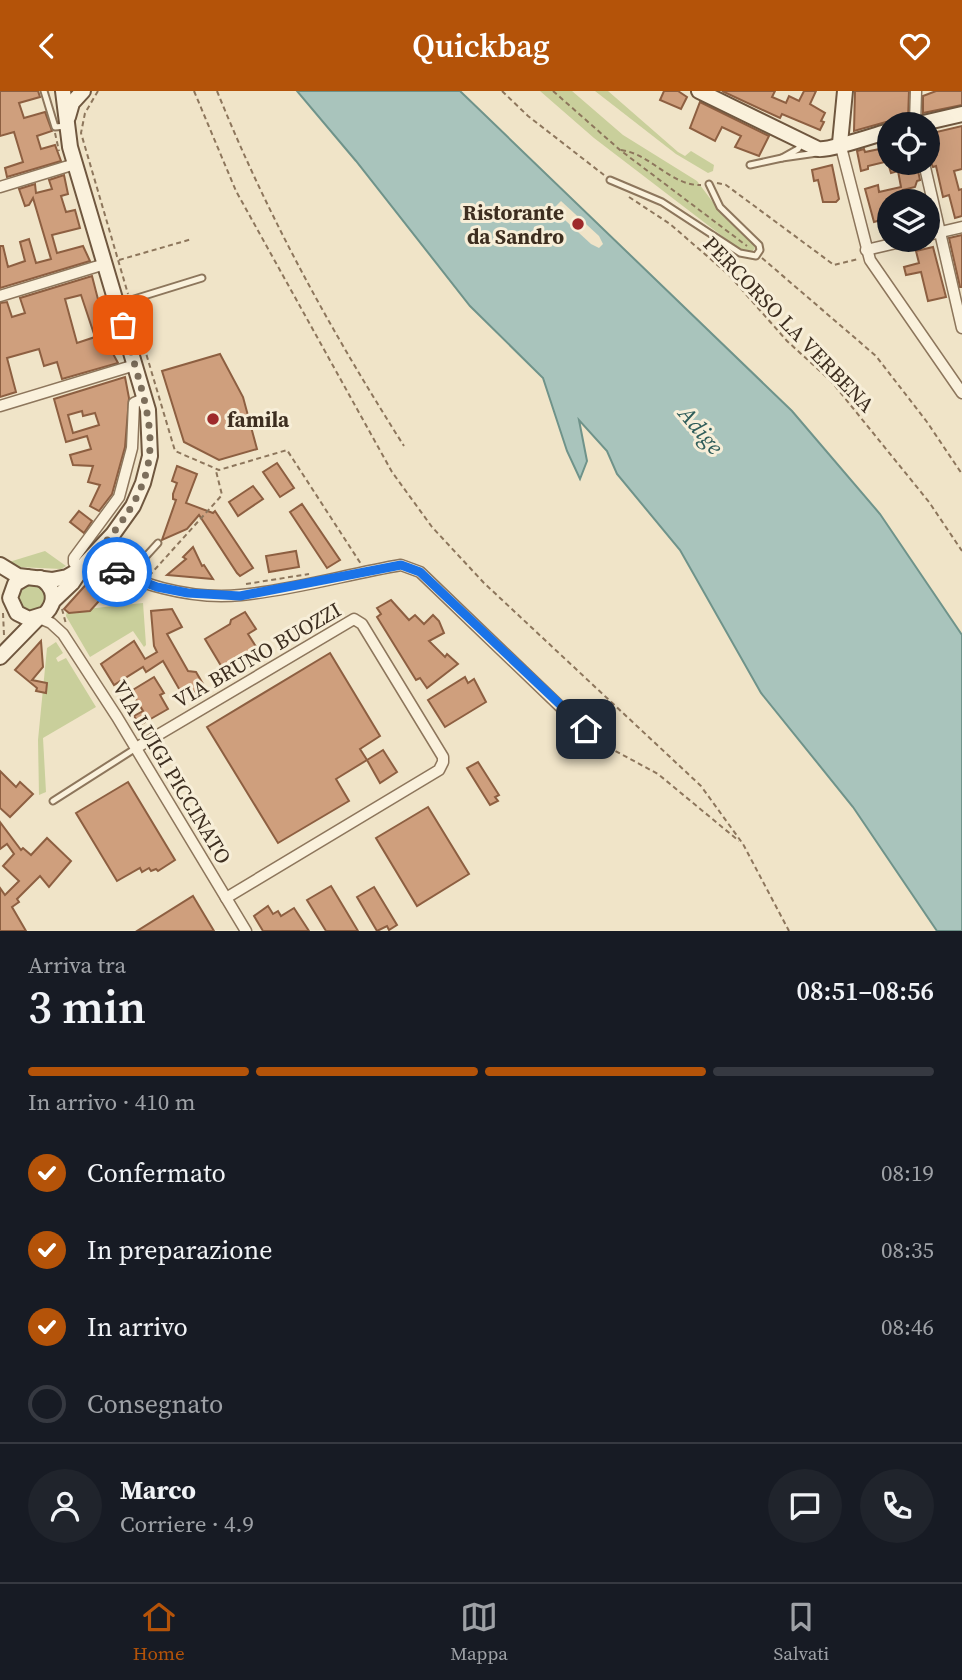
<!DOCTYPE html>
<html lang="it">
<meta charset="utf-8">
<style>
body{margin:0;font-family:"Source Serif 4",serif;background:#20242c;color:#f1f3f6;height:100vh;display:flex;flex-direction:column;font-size:26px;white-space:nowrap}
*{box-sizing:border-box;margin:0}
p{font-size:23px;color:#9ea1a6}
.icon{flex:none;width:38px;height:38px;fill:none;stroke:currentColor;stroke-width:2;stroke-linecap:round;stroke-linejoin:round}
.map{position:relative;height:840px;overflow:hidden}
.sheet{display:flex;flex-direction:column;background:#171b24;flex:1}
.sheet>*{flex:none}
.tools{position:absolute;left:877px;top:21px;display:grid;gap:14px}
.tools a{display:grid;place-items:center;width:63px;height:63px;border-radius:50%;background:#171b24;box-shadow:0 7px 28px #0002;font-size:35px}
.pin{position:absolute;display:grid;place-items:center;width:60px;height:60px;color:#fff;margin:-30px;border-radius:14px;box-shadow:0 4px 10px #0006}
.courier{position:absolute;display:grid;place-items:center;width:70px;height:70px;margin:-35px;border:5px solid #1a73e8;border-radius:50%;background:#fff;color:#222;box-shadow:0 2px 9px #0007}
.head em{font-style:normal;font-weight:600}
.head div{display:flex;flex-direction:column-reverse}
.head{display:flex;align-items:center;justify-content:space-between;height:119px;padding:0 28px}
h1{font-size:46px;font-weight:600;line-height:52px}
.bar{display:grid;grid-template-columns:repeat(4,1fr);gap:10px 7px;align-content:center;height:84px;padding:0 28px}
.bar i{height:9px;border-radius:5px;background:#363941}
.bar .current{background:#b45309}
.bar p{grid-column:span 4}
.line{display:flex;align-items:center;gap:18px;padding:0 28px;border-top:2px solid #363941}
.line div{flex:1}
.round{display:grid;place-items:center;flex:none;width:74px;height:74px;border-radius:37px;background:#20242c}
ol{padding:0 28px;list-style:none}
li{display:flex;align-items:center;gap:21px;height:77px}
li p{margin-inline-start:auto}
li .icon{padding:7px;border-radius:50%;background:#b45309;color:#fff;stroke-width:4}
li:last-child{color:#9ea1a6}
li i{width:38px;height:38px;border:4px solid #363941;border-radius:50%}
header{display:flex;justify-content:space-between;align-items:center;height:91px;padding:0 28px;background:#b45309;color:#fff;font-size:32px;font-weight:600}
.tab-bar{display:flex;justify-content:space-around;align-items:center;height:98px;border-top:2px solid #363941;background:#171b24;font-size:19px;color:#9ea1a6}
.tab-bar a{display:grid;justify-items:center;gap:4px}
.tab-bar .current{color:#b45309}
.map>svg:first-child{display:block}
.green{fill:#c9cf9b}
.water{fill:#a9c4bc;stroke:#6f938a;stroke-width:2}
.pier{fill:#f0e4c8}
.building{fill:#cf9f7d;stroke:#8d5f41;stroke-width:2;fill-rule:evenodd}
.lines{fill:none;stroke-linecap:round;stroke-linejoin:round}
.lane-casing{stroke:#8d765c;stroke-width:9}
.street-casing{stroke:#8d765c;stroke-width:13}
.secondary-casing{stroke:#6f573f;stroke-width:18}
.path{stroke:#8d765c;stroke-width:2;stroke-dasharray:5 3.5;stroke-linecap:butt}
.lane{stroke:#faf1dc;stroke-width:5}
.street{stroke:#faf1dc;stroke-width:10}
.secondary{stroke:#faf1dc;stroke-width:14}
.done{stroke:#7c6e5b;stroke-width:7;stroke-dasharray:0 12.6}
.route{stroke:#1a73e8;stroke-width:9}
.poi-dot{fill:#9e2a2b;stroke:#f7eed8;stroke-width:2.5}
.labels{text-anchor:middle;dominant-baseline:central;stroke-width:6;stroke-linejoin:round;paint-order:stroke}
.poi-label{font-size:21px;font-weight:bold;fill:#3d2e20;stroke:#f7eed8;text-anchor:end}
.street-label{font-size:21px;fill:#3d2e20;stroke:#f7eed8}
.water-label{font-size:23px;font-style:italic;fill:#2f5d5a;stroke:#f7eed8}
</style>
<header><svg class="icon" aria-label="back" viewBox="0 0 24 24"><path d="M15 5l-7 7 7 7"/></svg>Quickbag<svg class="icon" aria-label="heart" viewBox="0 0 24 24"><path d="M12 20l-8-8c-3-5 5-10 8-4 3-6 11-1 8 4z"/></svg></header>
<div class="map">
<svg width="962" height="840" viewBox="0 0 962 840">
<rect width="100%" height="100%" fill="#f0e4c8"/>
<!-- green -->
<g class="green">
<path d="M540 0H572L623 44 697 90 724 126 753 153 755 157 750 163 743 161 594 47Z"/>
<path d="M595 0H608L678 61 685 65 691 60 714 74 713 80 708 82 676 63Z"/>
<path d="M45 460 66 475 61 478 19 476 9 471Z"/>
<circle cx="32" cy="506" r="14"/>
<path d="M143 512 146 554 144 556 133 540 90 566 66 525 67 520Z"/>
<path d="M56 551 63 562 56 567 58 571 66 567 96 616 43 647 46 701 39 704 38 649 47 557Z"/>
</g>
<!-- water -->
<path class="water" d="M297 0H460L792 320 880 423 962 544V840H937L853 716 761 602 680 459 617 383 607 360 579 329 587 370 580 388 567 360 543 287 470 215 356 70Z"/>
<!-- pier -->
<path class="pier" d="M561 110 599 145 603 153 599 157 591 153 553 118Z"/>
<!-- building -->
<g class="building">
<path d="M0 0H38L40 6 19 12 24 27 45 21 52 40 37 45 41 58 55 54 61 70 7 86 5 77 23 71 14 41 0 45Z"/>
<path d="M664 0H678L687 6 681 18 660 9Z"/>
<path d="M722 0H775L772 6 786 12 789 5 799 10 804 0H816L810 13 825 22 821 30 824 31 820 39 782 23 780 27Z"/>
<path d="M855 0H909L908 28 886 31 854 40Z"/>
<path d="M936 0H962V14L923 22V5Z"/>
<path d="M700 11 769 45 759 65 735 56 741 45 722 36 715 50 690 37Z"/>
<path d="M962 35V78L954 80 959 99 962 98V125L955 127 949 104 943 106 936 75 933 76 928 66V43Z"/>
<path d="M889 56V70L868 75V78L861 80 857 60 864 58 865 61Z"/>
<path d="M888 72H897L899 79 917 75 920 89 917 90 915 96 903 99 907 110H889V146L885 147 881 129 874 131 865 98 878 94 879 101 901 96 898 80 891 82Z"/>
<path d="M832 74 839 108 836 111H823L818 89 814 90 812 79Z"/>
<path d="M64 84 68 103 61 105 66 121 75 119 80 137 52 144 57 162 83 155 90 170 0 197V155H3L8 176 25 170 20 151 29 148 36 172 51 168 33 107 29 114 25 115 19 98 35 93 36 102 52 98 49 89Z"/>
<path d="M962 144V196H960L949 147Z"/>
<path d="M933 156 946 206 928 210 921 181 906 184 904 176 919 172 916 160Z"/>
<path d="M92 185 111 259 118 272 62 288 57 271 44 275 39 258 7 267 16 301 0 306V212L7 211 12 226 25 222 20 207ZM81 204 95 246 77 252 65 208Z"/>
<path d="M220 263 243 306 257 358 219 369 184 351 162 280Z"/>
<path d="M125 286 129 307 125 356 112 403 99 420 90 415 100 394 88 391 93 375 73 374 70 364 91 358 87 345 66 351 54 308ZM82 320 83 325 95 322 99 334 73 342 68 324Z"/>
<path d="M277 372 294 397 280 406 263 381Z"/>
<path d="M177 375 197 383 186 412 213 422 215 420 253 477 240 485 237 482 199 424 187 438 162 449 176 409 173 408V403L177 392 172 390Z"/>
<path d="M253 395 263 408 238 425 229 411Z"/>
<path d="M302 413 340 469 327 477 290 421Z"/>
<path d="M79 420 92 430 84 442 70 431Z"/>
<path d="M193 456 202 475 204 474 213 488 167 484 186 468 183 466Z"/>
<path d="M296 460 299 476 269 481 266 465Z"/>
<path d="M91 488 107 501 90 520 69 522 64 518Z"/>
<path d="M391 509 409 529 415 524 424 533 433 524 439 530 444 542 429 550 445 566 447 563 458 573 427 597 420 587 416 589 377 526 381 523 377 517Z"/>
<path d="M172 518 182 536 167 543 188 580 196 581 203 593 195 602 191 598 182 603 163 570 146 581 143 576 114 594 101 573 134 550 145 568 157 561 154 555 151 520Z"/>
<path d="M245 521 256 538 248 543 260 562 244 572 240 566 223 578 205 548 230 533 231 529Z"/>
<path d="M41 550 43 576 32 589 47 592 46 602 36 600 37 597 15 579Z"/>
<path d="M330 562 380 645 360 658 367 669 336 688 349 710 278 752 207 636Z"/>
<path d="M154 586 164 602 160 604 168 618 140 634 134 625 143 620 131 600Z"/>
<path d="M465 586 468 592 474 588 486 611 445 636 428 609Z"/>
<path d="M383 659 397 681 380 692 367 669Z"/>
<path d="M478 671 499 704 495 706 498 710 490 714 467 677Z"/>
<path d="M0 680 16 696 20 691 33 703 10 726 0 717Z"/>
<path d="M128 691 175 769 158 780 156 778 151 780 149 777 142 781 140 777 117 790 76 722Z"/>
<path d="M428 716 469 783 417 815 376 747Z"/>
<path d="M0 731 21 759 23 757 31 764 47 747 71 770 49 796 40 785 17 808 19 811 12 816 26 840H0V797L5 804 19 790 3 775 14 763 7 753 0 758Z"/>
<path d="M331 795 358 840H326L307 809Z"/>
<path d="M374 796 397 834 389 839 387 835 377 840 357 806Z"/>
<path d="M193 805 214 840H137Z"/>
<path d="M268 815 273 823 278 820 281 825 294 817 309 840H263L254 825Z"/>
</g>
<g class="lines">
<!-- lane casing -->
<g class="lane-casing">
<g id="lane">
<path d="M44 0 55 36 67 35"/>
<path d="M802 51 798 58 782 67 817 62"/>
<path d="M750 74 782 67"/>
<path d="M610 89 662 111 740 162 756 165 760 159 759 154 720 116 709 93"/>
<path d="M118 213 202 187"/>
<path d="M114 479 128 464"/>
<path d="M128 485 158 452"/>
<path d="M53 710 136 657"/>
</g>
</g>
<!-- street casing -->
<g class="street-casing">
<g id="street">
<path d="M915 33 916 0"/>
<path d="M840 52 870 169 962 302"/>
<path d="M924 72 962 237"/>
<path d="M0 96 75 73"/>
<path d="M928 144 962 136"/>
<path d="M866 159 909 149"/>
<path d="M0 205 105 173"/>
<path d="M0 315 135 274"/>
<path d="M93 465C131 494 193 509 241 504 294 499 348 483 401 474L420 481 572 627 600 650"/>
<path d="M80 478 74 472V467L119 406 132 357 134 312 145 307"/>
<path d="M39 527 51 532 63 543 117 626 246 840"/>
<path d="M136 657 354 528 362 533 443 666V671L439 679 226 807"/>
</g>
</g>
<!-- secondary casing -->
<g class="secondary-casing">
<g id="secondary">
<path d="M699 0 818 58C828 60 875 44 889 40"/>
<path d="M68 26 72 12 83 0"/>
<path d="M919 33 962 23"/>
<path d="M840 52 845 0"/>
<path d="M0 474 18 485 52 489 67 486 79 479 113 443 133 415 143 392 150 365 148 319 70 56 63 0"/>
<path d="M27 486 15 493 10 507 17 522 29 528 45 523C57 511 55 496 40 487"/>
<path d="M53 510 72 492 80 480"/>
<path d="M0 566 38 527"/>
</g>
</g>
<!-- path -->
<g class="path">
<path d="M98 0 85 22 81 42 128 203"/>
<path d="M194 0 236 100 392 381 432 436 484 492 701 695 743 753 789 840"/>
<path d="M217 0C267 124 332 242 404 355"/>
<path d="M502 0 528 25 604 84"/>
<path d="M553 0 620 59 747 155"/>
<path d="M55 42 59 60"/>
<path d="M621 59C651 63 671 95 701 94"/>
<path d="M717 92 726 94 834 174 858 168"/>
<path d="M629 106 670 133 729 184 787 250 831 290 929 411 962 460"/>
<path d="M762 167 876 265 927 331 962 383"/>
<path d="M119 169 192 148"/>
<path d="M132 215 175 360 219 379 287 359 361 473"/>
<path d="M149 485 222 404 216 380"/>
<path d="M246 493 309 483"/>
<path d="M62 518 66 533"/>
<path d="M3 522 4 544"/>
<path d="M608 656 658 683 739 750"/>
</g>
<!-- lane -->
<use href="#lane" class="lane"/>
<!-- street -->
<use href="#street" class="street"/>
<!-- secondary -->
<use href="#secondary" class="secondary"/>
</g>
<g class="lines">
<!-- done -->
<path class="done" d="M117 481 93 465C175 377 153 338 123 234"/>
<!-- route -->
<path class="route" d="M117 481 157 496 188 502 240 505 401 474 420 481 586 638"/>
</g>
<!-- markers -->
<g class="poi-dot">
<circle cx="578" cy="133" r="7"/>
<circle cx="213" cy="328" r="7"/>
</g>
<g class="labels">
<!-- poi labels -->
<g class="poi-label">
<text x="564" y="121">Ristorante<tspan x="564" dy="24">da Sandro</tspan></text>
<text x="227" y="328" text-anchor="start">famila</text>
</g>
<!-- street labels -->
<g class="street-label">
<text transform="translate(789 233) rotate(46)">PERCORSO LA VERBENA</text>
<text transform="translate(257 564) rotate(-30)">VIA BRUNO BUOZZI</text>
<text transform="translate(172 681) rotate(59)">VIA LUIGI PICCINATO</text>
</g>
<!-- water labels -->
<g class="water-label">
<text transform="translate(701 339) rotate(50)">Adige</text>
</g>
</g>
</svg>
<div class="tools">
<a><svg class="icon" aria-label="locate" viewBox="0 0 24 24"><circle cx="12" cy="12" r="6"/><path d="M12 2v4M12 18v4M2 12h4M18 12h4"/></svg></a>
<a><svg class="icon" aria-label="layers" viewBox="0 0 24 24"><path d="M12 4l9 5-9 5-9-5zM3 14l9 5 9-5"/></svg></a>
</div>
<div class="pin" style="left:123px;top:234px;background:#ea580c"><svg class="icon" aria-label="bag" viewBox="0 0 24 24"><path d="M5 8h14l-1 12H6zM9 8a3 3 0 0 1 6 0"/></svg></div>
<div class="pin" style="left:586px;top:638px;background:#1f2937"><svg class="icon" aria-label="home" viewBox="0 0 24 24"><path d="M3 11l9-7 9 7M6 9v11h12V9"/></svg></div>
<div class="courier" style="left:117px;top:481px"><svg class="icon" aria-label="car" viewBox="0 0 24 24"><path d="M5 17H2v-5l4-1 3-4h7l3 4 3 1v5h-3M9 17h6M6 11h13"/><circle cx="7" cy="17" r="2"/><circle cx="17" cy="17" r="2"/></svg></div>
</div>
<section class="sheet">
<div class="head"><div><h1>3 min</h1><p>Arriva tra</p></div><em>08:51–08:56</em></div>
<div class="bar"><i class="current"></i><i class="current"></i><i class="current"></i><i></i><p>In arrivo · 410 m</p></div>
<ol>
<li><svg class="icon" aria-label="check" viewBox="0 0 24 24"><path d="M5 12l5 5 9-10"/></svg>Confermato<p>08:19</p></li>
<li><svg class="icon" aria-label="check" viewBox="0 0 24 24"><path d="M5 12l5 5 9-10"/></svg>In preparazione<p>08:35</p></li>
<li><svg class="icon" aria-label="check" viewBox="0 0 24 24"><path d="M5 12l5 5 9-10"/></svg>In arrivo<p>08:46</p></li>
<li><i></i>Consegnato</li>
</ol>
<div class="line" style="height:126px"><a class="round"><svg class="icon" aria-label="person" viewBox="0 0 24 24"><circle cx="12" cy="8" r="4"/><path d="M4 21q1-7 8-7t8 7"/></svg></a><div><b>Marco</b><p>Corriere · 4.9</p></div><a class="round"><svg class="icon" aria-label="chat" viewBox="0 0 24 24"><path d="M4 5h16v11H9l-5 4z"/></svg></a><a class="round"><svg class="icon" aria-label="phone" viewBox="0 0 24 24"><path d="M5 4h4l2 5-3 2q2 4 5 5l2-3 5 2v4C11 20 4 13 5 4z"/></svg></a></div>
</section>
<nav class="tab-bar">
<a class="current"><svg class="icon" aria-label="home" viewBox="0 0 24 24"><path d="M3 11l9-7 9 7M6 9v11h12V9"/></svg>Home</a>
<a><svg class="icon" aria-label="map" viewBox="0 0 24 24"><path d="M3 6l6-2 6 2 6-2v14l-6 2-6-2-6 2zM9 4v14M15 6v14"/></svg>Mappa</a>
<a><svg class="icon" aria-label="saved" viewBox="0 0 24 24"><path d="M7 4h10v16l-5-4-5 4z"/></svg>Salvati</a>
</nav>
